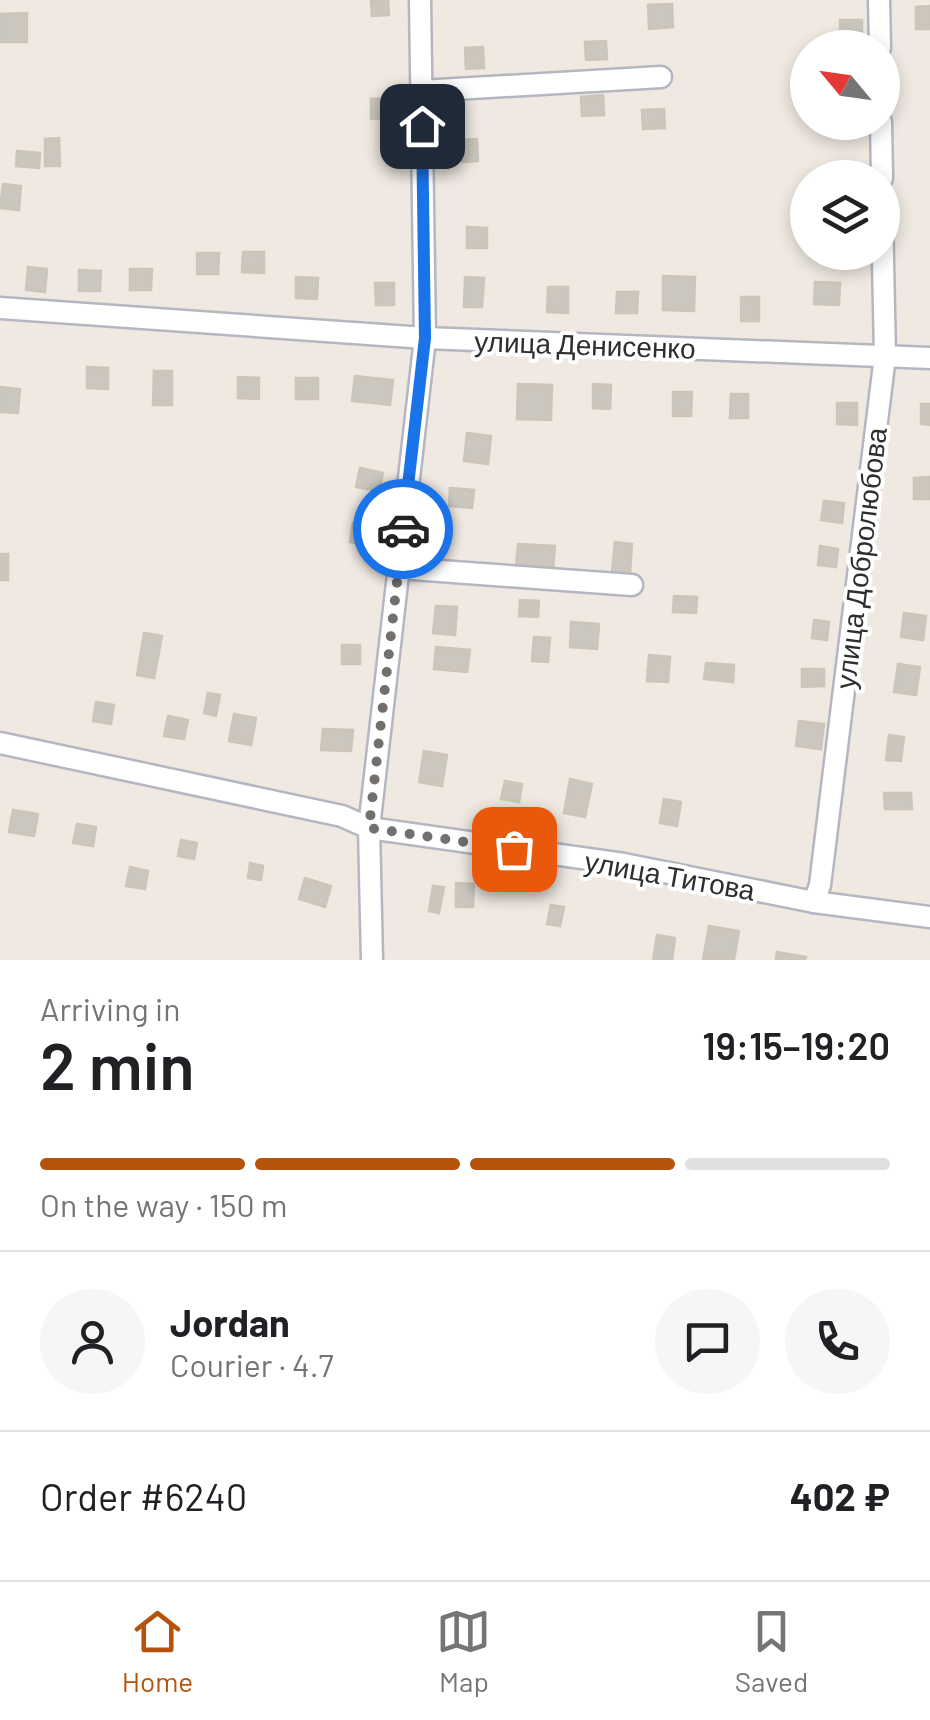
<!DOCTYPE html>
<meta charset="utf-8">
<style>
body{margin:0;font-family:Barlow,sans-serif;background:#f6f6f6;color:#202124;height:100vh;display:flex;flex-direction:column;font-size:38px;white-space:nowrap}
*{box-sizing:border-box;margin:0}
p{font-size:32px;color:#757577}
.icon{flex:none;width:55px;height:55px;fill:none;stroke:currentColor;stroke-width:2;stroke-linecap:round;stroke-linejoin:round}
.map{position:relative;height:960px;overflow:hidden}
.panel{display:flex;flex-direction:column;background:#fff;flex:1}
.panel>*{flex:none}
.needle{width:65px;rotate:299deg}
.tools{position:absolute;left:790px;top:30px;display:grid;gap:20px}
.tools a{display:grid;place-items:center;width:110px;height:110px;border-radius:50%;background:#fff;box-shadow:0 5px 15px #0003;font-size:50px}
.pin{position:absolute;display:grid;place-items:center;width:85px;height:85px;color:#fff;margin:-42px;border-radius:20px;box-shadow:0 5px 15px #0006}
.courier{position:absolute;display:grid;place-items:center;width:100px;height:100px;margin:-50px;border:8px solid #1a73e8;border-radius:50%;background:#fff;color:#222;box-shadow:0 2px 12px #0007}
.overview em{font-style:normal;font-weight:600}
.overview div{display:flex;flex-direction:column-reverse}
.overview{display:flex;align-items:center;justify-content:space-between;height:170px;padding:0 40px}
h1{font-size:65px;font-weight:600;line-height:75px}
.bar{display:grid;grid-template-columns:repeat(4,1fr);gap:15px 10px;align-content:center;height:120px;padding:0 40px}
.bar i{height:12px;border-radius:8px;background:#e0e0e0}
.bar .active{background:#b45309}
.bar p{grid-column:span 4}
.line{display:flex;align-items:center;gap:25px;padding:0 40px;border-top:2px solid #e0e0e0}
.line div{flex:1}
.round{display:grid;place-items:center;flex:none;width:105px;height:105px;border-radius:52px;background:#f6f6f6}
.menu{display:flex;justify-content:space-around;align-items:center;height:140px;border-top:2px solid #e0e0e0;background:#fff;font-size:28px;color:#757577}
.menu a{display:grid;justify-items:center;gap:5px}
.menu .active{color:#b45309}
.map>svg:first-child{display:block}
.building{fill:#cbc7bf;stroke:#cbc5ba;stroke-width:2.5}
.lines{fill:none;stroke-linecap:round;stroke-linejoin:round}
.minor-casing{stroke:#b4b7c1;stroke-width:25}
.minor{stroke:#fff;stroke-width:20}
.done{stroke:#726f6d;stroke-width:10;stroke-dasharray:0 18}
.route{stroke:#1a73e8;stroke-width:12}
.labels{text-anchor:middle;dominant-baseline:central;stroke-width:8;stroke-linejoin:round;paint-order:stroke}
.street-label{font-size:28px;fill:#2e2e2e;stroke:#fff}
</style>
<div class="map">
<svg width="930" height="960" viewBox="0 0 930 960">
<rect width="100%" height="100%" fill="#efe9e1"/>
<!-- building -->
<g class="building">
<path d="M388 0 389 15 372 16 371 1Z"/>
<path d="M672 4 673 27 649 29 648 5Z"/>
<path d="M930 6V29H916V7Z"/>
<path d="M27 13V42H0V14Z"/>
<rect x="840" y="20" width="22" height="17"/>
<path d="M606 41 607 59 586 60 585 42Z"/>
<path d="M483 47 484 68 466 69 465 48Z"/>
<path d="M603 95 604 115 582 116 581 97Z"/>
<path d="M396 98 397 118 371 119V99Z"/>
<path d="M664 109 665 128 643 129 642 110Z"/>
<path d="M59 138 60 166H45V139Z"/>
<path d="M477 139 478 161 462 162 461 140Z"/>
<path d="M17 151 40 153 39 168 16 166Z"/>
<path d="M3 184 21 186 19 210 0 208Z"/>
<path d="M467 227 487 228V248H467Z"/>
<path d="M243 252H264V273L242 272Z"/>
<path d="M197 253H219L218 274H197Z"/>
<path d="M28 267 47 269 45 292 26 290Z"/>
<path d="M130 269H152L151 290H130Z"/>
<path d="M79 270 101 271 100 291H79Z"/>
<path d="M663 276 695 277 694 311 663 310Z"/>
<path d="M296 277 318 278 317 299 296 298Z"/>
<path d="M465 277 484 278 482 307H464Z"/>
<path d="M815 282 840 283 839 305 814 304Z"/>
<path d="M375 283H394V305H376Z"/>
<path d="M548 287H568V313L547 312Z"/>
<path d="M617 292H638L637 313H616Z"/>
<rect x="741" y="297" width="18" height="24"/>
<path d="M87 367 108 368V389L87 388Z"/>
<path d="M154 371H172V405H153Z"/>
<path d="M355 376 393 380 390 405 352 401Z"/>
<path d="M238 377 259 378V399L238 398Z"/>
<rect x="296" y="378" width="22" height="21"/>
<path d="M518 384 552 385 551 420 517 419Z"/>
<path d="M593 384 611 385 610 409 593 408Z"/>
<path d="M0 387 20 389 18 413 0 412Z"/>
<path d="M673 392H692L691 416H673Z"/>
<path d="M731 394H748V418H730Z"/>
<path d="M837 403H857V425L837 424Z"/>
<path d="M921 404H930V425L921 424Z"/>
<path d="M467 433 491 436 488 464 464 461Z"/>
<path d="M360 468 383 473 379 491 356 487Z"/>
<path d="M930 477V499H914V478Z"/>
<path d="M450 488 474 490 472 508 449 506Z"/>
<path d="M824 501 844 503 842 523 821 520Z"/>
<path d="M353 523 375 527 372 546 350 542Z"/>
<path d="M615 542 632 544 630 573 612 572Z"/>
<path d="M518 544 555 546 553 570 516 567Z"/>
<path d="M820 546 838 549 836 567 818 565Z"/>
<rect x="0" y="554" width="8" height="26"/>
<path d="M674 596 697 597 696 613 673 612Z"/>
<path d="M520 600 539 601 538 617 519 616Z"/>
<path d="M436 606 457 607 455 635 433 633Z"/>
<path d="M904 613 926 616 923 640 901 637Z"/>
<path d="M814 620 829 622 827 640 812 638Z"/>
<path d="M571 622 599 624 597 649 570 647Z"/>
<path d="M144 633 162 636 154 678 137 675Z"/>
<path d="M534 637 550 638 548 662 532 661Z"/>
<rect x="342" y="645" width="18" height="19"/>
<path d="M436 647 470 650 467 672 434 669Z"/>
<path d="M649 655 670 657 668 682 647 681Z"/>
<path d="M706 663 734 665 733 682 704 679Z"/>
<path d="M898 664 920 667 916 695 894 692Z"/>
<path d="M802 669H824V686L802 687Z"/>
<path d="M208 693 220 695 216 716 204 713Z"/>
<path d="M96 702 114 705 111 724 93 721Z"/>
<path d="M234 714 256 718 251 745 229 741Z"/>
<path d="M168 716 188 720 184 739 164 736Z"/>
<path d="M799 721 824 724 821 749 796 746Z"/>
<path d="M323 729 353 730 351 751 321 750Z"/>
<path d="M889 735 904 737 901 761 886 760Z"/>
<path d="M424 751 447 755 442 786 419 782Z"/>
<path d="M570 779 592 784 585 817 564 813Z"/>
<path d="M505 781 522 784 519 802 501 799Z"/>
<path d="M884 793H911L912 809H885Z"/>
<path d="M664 799 681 802 677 826 660 823Z"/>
<path d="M13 810 38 814 34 836 9 832Z"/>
<path d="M77 824 96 827 93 846 73 843Z"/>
<path d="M181 840 197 843 194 859 178 856Z"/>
<path d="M250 863 263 866 261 880 248 878Z"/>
<path d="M130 867 148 871 145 889 126 886Z"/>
<path d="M305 878 331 886 325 907 299 899Z"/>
<path d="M456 883 474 884 473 907H456Z"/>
<path d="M433 886 444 887 439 913 429 911Z"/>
<path d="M551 905 564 907 560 926 547 924Z"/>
<path d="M709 926 739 931 734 960H703Z"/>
<path d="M657 935 675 938 672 960H653Z"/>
<path d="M777 952 806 957 805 960H776Z"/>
</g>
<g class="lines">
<!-- minor casing -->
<g class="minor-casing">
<g id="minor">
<path d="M879 0 880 48"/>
<path d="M421 91 661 77"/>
<path d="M881 122 882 178"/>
<path d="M0 308 425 338 930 358"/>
<path d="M399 568 632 585"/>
<path d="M0 743 342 816 369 828 624 864 814 902 930 917"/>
<path d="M814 902 820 885 885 356 882 212"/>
<path d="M372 960 369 828 425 338 420 0"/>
</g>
</g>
<!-- minor -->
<use href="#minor" class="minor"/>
</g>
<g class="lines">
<!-- done -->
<path class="done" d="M403 529 369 828 514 849"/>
<!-- route -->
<path class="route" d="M403 529 425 338 422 126"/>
</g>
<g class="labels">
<!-- street labels -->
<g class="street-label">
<text transform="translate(585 344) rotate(2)">улица Денисенко</text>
<text transform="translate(860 558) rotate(-83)">улица Добролюбова</text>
<text transform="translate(670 875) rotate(10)">улица Титова</text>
</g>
</g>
</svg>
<div class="tools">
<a><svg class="needle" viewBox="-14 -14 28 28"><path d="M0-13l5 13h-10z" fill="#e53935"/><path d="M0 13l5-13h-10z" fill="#757577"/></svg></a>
<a><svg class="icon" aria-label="layers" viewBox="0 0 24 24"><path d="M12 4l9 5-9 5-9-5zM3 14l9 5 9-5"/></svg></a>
</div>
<div class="pin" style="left:514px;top:849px;background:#ea580c"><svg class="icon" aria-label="bag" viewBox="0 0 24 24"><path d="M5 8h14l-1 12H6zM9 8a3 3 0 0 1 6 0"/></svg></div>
<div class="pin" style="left:422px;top:126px;background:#1f2937"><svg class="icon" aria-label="home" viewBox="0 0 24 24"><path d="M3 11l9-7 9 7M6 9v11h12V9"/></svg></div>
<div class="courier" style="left:403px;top:529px"><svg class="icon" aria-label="car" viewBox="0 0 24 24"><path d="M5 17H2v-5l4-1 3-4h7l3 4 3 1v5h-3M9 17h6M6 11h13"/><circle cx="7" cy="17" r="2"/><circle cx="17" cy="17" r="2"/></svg></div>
</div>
<section class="panel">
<div class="overview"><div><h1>2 min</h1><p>Arriving in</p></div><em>19:15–19:20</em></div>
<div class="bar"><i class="active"></i><i class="active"></i><i class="active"></i><i></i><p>On the way · 150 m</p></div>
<div class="line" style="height:180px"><a class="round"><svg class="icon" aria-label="person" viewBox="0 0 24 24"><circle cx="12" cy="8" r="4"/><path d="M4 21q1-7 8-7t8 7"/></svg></a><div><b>Jordan</b><p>Courier · 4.7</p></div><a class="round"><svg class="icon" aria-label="chat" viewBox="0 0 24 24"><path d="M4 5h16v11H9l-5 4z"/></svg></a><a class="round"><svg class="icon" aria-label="phone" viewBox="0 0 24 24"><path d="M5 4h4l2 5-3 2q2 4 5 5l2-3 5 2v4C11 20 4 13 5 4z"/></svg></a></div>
<div class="line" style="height:130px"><div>Order #6240</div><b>402 ₽</b></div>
</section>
<nav class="menu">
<a class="active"><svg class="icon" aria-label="home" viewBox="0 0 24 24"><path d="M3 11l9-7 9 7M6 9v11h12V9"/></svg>Home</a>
<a><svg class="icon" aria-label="map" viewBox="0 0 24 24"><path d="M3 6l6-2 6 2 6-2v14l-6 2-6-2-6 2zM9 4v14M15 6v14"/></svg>Map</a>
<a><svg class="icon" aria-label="saved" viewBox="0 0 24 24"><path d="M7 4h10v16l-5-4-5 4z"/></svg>Saved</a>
</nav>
